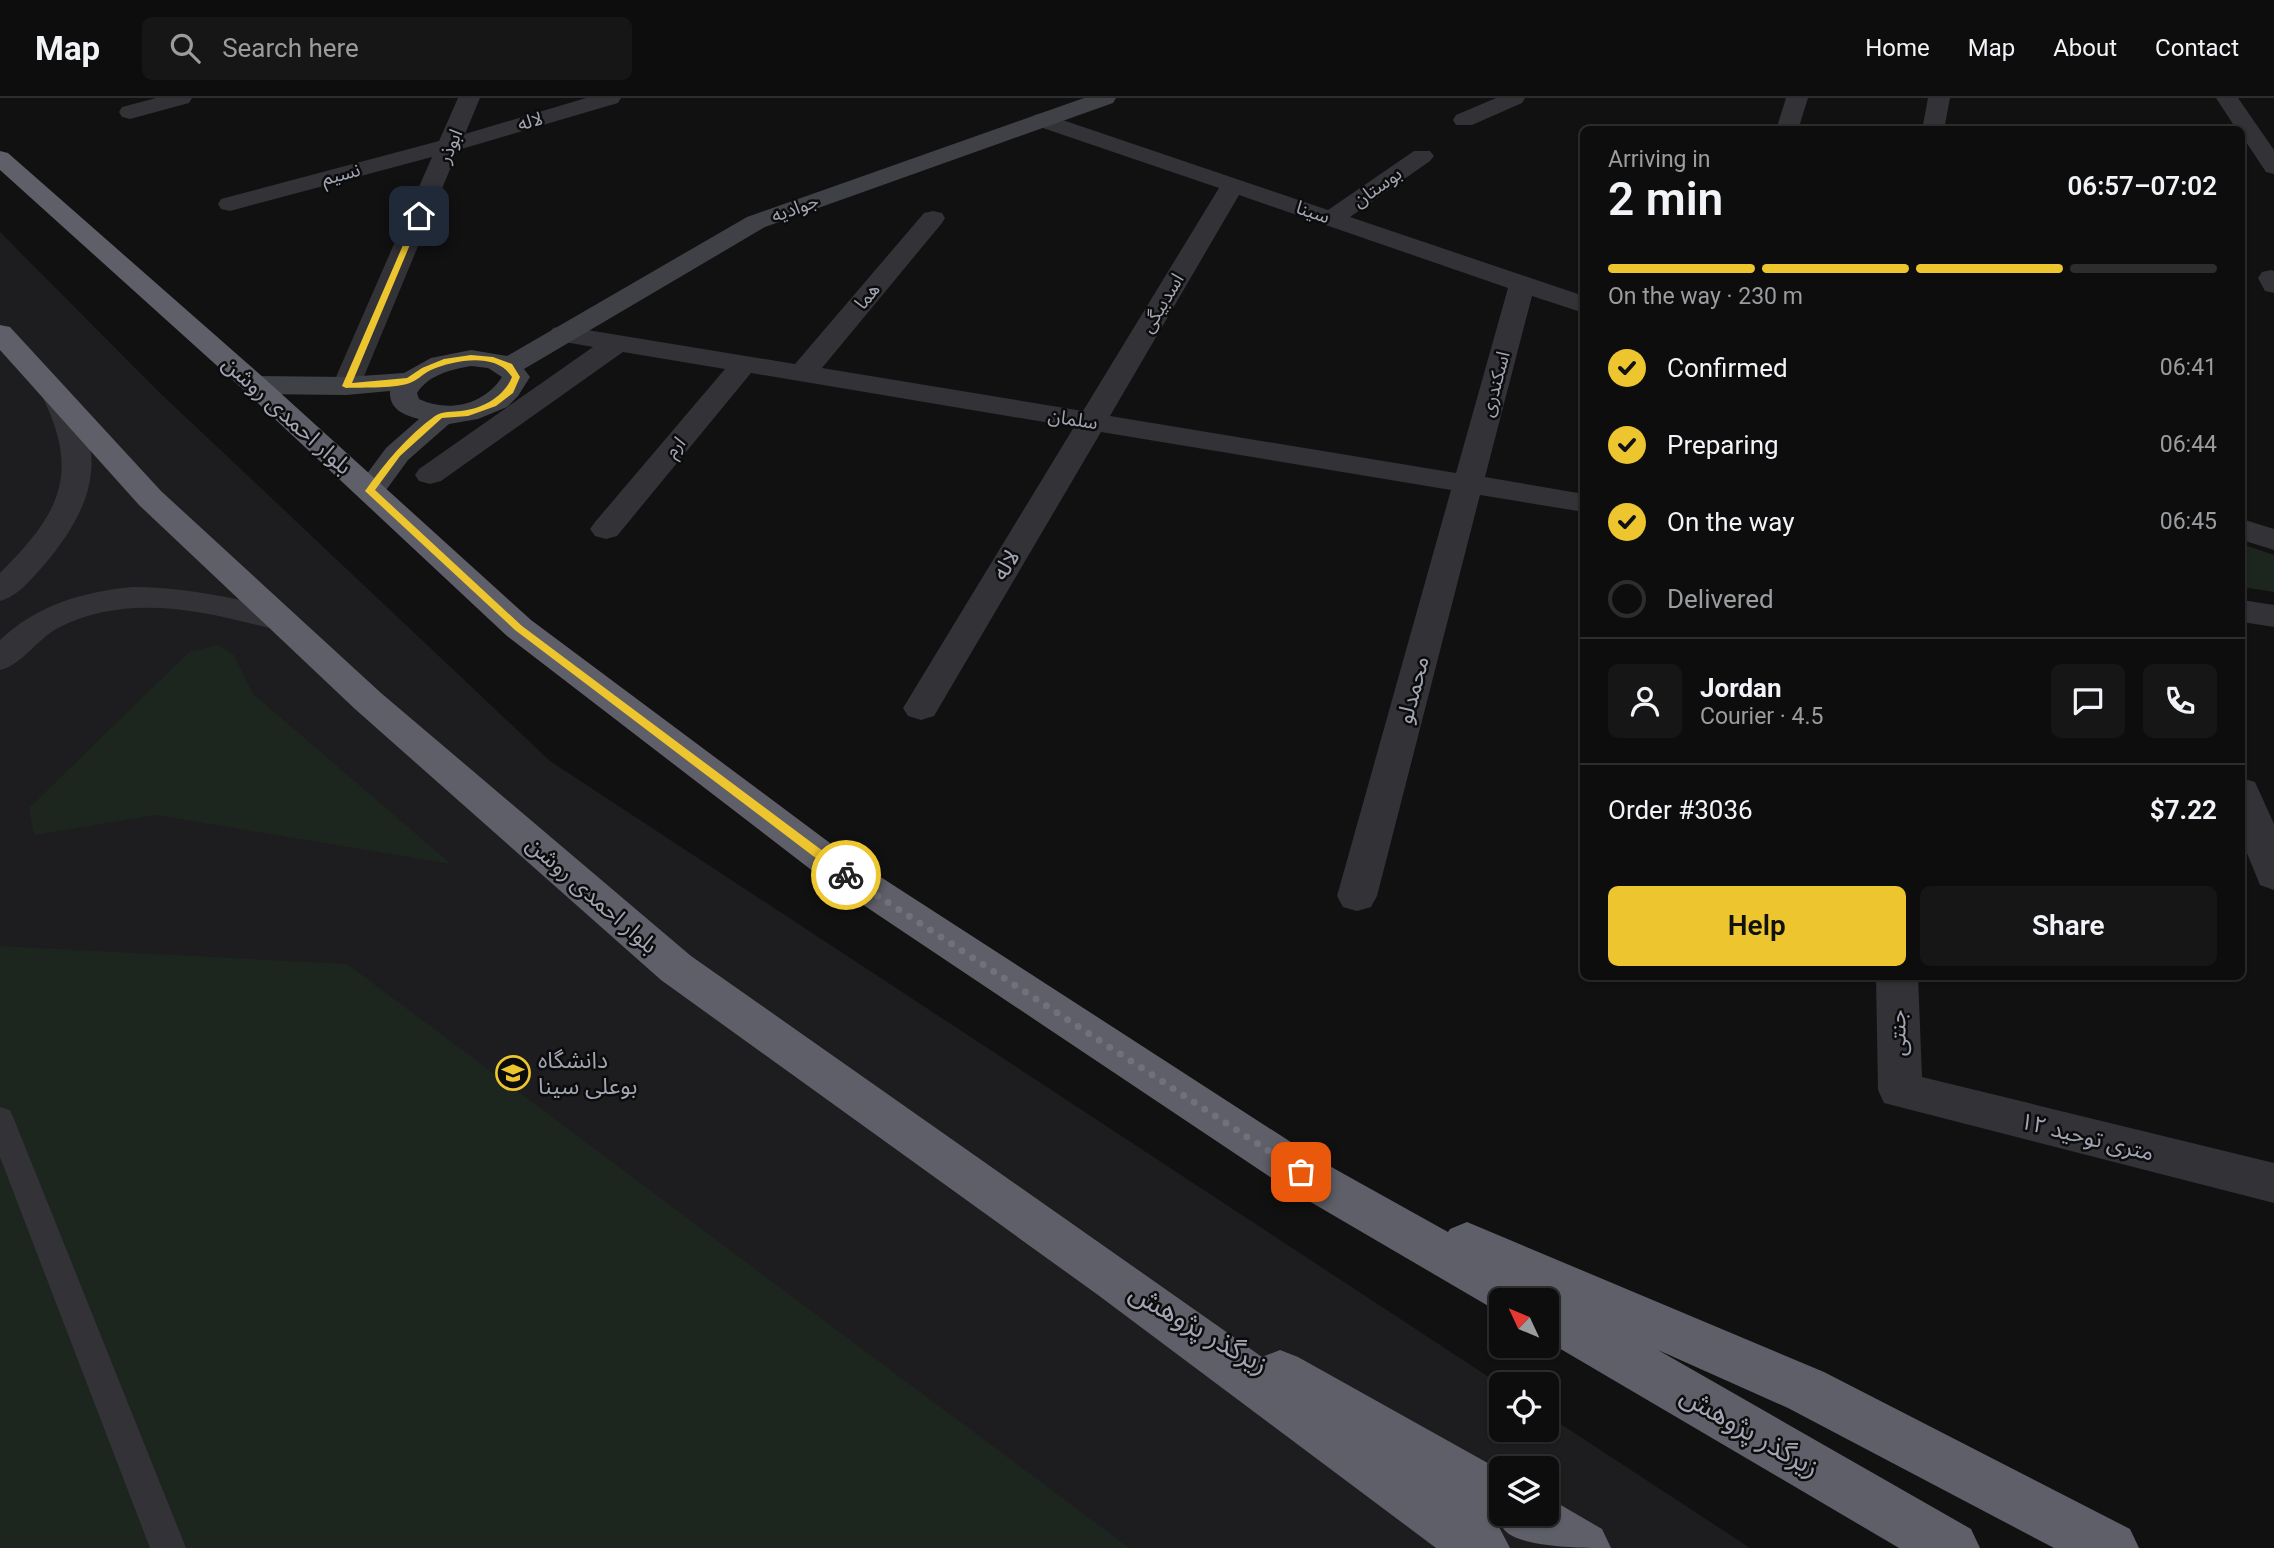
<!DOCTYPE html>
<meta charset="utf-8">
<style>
body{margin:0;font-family:Roboto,"Noto Sans Arabic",sans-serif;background:#161617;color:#f1f3f6;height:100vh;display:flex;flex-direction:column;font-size:26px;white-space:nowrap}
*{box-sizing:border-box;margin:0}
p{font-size:23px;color:#9a9c9e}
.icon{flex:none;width:38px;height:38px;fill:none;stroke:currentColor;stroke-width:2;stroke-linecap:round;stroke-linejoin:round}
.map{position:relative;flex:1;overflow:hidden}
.panel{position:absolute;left:1580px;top:28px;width:665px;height:854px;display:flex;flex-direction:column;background:#0d0d0e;border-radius:10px;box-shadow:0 2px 5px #0004,0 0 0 2px #2d2d2e}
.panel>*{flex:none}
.needle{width:46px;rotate:314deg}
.fabs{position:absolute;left:1489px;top:1190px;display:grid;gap:14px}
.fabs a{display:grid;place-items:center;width:70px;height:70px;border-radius:10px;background:#0d0d0e;box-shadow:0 2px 5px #0004,0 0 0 2px #2d2d2e;font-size:35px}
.pin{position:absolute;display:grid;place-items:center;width:60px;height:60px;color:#fff;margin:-30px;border-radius:14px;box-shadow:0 4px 10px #0006}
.courier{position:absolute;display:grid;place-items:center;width:70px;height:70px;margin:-35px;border:5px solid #ecc52f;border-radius:50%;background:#fff;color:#222;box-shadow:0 2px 9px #0007}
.summary em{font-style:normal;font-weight:600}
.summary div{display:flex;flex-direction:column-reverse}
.summary{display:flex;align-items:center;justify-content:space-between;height:119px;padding:0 28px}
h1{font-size:46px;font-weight:600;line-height:52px}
.bar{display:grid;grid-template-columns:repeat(4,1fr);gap:10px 7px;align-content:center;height:84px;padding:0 28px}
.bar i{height:9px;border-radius:5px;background:#2d2d2e}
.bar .on{background:#ecc52f}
.bar p{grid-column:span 4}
.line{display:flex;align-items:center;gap:18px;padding:0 28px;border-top:2px solid #2d2d2e}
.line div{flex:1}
.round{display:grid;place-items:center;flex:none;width:74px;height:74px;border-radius:10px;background:#161617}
ol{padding:0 28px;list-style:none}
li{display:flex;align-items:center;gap:21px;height:77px}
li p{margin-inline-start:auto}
li .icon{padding:7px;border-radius:50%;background:#ecc52f;color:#111;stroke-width:4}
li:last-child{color:#9a9c9e}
li i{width:38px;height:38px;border:4px solid #2d2d2e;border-radius:50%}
.button{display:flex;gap:14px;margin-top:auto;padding:14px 28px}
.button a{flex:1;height:80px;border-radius:10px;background:#ecc52f;color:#111;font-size:28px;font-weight:600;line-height:80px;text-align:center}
.button a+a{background:#161617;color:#f1f3f6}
header{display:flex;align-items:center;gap:42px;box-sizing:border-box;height:98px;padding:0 35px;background:#0d0d0e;border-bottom:2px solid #2d2d2e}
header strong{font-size:33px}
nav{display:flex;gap:38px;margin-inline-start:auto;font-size:24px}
.search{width:490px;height:63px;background:#161617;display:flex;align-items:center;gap:18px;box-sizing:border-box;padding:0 24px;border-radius:10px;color:#9a9c9e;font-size:26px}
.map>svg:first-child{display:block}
.built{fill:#1d1d1f;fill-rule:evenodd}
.green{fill:#1d251f}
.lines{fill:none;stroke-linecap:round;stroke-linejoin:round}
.lane{fill:#323237;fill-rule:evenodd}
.street{fill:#323237;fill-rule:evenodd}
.secondary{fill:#404147;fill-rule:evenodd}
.highway{fill:#5e5f68;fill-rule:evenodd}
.route{fill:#ecc52f}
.done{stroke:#6f717b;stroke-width:7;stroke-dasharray:0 12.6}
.labels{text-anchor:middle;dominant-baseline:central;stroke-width:5;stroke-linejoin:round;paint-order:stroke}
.far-street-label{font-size:19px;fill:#a2a5b3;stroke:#0c0c0d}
.street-label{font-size:23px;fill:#a2a5b3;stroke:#0c0c0d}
.poi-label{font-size:23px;fill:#a2a5b3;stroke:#0c0c0d;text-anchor:start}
.near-street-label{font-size:28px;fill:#a2a5b3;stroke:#0c0c0d}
</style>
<header>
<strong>Map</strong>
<div class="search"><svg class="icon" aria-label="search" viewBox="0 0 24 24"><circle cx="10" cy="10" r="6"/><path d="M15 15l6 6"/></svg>Search here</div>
<nav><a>Home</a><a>Map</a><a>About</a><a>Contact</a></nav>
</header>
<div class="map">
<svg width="2274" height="1450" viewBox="0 0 2274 1450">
<rect width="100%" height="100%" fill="#111112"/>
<!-- built -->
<path class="built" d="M0 134 157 292 550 663 1501 1287 1502 1332H1547V1317L1750 1450H0ZM1502 1370H1547V1416H1502Z"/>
<!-- green -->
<g class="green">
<path d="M2242 446 2274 457V494L2242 489Z"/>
<path d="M218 547 234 557 253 596 451 766 155 717 34 737 29 710 189 554Z"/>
<path d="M0 848 347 866 1129 1450H0Z"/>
</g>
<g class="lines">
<!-- lane -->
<path class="lane" d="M0 1009 10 1012 14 1021 186 1450H150L0 1059Z"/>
<!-- street -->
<g class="street">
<path d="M156 0H192L189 5 130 21 122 19 119 14 122 9Z"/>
<path d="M458 0H480L465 36 586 0H621L618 5 458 52 360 288 356 294 346 297 336 294 332 288 432 59 230 113 221 111 218 106 221 101 439 43Z"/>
<path d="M1496 0H1525L1522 5 1472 27H1456L1453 22 1456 17Z"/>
<path d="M1786 0H1808L1798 32H1776Z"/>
<path d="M1928 0H1950L1944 32H1922Z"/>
<path d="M2216 0H2238L2274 52V76L2266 74 2242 38V32H2237Z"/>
<path d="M1042 15 1328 112 1414 53H1430L1434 58 1430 63 1350 119 1584 198V215L1532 198 1485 379 1584 396V414L1480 397 1377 798 1371 809 1357 813 1343 809 1337 798 1451 392 1101 334 934 618 921 622 908 618 903 610 1074 329 751 275 617 438 606 441 595 438 590 431 595 424 725 271 623 254 441 383 430 386 419 383 415 377 419 371 593 249 553 242 549 236 553 230 563 228 795 266 924 115 933 113 942 115 945 120 942 125 822 270 1083 313 1219 90 1034 27 1031 22 1034 17ZM1239 97 1508 190 1456 375 1110 318Z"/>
<path d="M2271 172 2274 173V195L2265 193 2258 180 2262 174Z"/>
<path d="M57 291 67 294C111 358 91 411 45 466 32 480 19 498 0 503V475C58 417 81 378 43 300L47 294Z"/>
<path d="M2242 421 2274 431V452L2242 442Z"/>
<path d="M132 489C187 489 239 501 292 514L297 522 292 530 280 533C207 514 131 494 60 529 37 540 24 566 0 572V542C37 507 82 494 132 489Z"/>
<path d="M2242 502 2274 507V529L2242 524Z"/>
<path d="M2242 680 2255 684 2274 726V792L2260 787 2242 743Z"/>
<path d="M1876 878H1918L1922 979 2274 1065V1105L1884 1005 1878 992Z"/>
</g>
<!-- secondary -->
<path class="secondary" d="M1084 0H1116L1113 5 765 129 524 271 530 279 518 298 507 309 478 321 449 326 408 362 381 399 370 401 359 399 355 392 386 350 419 321C403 317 389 311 390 293L346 297 255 296 245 293 241 287 245 281 255 278 346 279 404 275 431 260 471 252 507 258 747 119ZM471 268 488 270 502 279C484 307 448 315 419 301L417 295C430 276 450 272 471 268Z"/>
<!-- highway -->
<g class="highway">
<path d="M0 53 8 55 265 281 531 522 842 754 1317 1061 1448 1134 1450 1131 1467 1124 1824 1274 2130 1431 2139 1450H2054L1788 1310 1658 1252 1971 1431 1980 1450H1899L1547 1243V1202H1502V1216L1285 1089 814 774 507 538 245 293 0 72Z"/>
<path d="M0 227 10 229 161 393 381 595 691 858 1262 1259 1280 1252 1298 1259 1502 1373V1416H1547V1399L1602 1431 1611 1450C1584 1450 1515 1450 1503 1430L1499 1429 1510 1450H1436L1098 1197 661 882 355 611 139 407 0 252Z"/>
</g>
</g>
<!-- route -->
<path class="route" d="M416 117 422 118 352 285 407 280 422 270 444 261 471 257 493 259 512 266 520 279 513 295 496 308 468 318 442 320 400 358 375 392 522 528 851 774V780H842L515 532 365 393C385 365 407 338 435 318 442 313 453 314 461 313 482 311 504 299 512 279 496 254 455 262 431 272 424 275 419 281 412 284 398 291 363 289 346 290L342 288Z"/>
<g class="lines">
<!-- done -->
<path class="done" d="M846 777 1301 1074"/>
</g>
<!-- icons -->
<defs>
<g id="university-ring" transform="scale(1.75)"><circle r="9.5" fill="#0c0c0d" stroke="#ecc52f" stroke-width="1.5"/><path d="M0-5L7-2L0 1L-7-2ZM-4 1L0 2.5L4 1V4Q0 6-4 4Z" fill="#ecc52f"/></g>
</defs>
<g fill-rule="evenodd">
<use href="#university-ring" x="513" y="975"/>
</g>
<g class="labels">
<!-- far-street labels -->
<g class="far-street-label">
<text transform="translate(530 23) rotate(-16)">لاله</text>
<text transform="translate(450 48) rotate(-67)">ابوذر</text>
<text transform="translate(341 76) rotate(-15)">نسیم</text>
<text transform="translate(1377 89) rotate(-35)">بوستان</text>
<text transform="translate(795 110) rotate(-20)">جوادیه</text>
<text transform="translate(1313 114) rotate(19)">سینا</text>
<text transform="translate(867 198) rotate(-50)">هما</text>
<text transform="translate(1162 205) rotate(-59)">اسدبیگی</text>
<text transform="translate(1495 286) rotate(-75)">اسکندری</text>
<text transform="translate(1073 321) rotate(9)">سلمان</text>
<text transform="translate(675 349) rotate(-50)">ارم</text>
</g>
<!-- street labels -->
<g class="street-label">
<text transform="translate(287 317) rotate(42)">بلوار احمدی روشن</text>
<text transform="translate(1006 467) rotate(-59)">لاله</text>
<text transform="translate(1413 592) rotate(-75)">محمدلو</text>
<text transform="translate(592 797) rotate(41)">بلوار احمدی روشن</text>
<text transform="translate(1898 935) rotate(-91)">جنتی</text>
<text transform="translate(2087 1039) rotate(14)">۱۲ متری توحید</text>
</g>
<!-- poi labels -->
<g class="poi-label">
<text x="538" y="962">دانشگاه<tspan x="538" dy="26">بوعلی سینا</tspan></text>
</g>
<!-- near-street labels -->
<g class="near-street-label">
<text transform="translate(1199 1230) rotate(30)">زیرگذر پژوهش</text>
<text transform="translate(1750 1333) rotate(30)">زیرگذر پژوهش</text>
</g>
</g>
</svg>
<div class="fabs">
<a><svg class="needle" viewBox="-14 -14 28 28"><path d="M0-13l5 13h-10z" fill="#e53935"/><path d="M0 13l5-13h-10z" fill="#9a9c9e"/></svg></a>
<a><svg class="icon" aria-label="locate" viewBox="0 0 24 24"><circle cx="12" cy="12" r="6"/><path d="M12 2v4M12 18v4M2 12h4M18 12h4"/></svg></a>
<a><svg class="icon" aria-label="layers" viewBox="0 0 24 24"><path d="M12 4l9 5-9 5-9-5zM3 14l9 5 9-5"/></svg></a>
</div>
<div class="pin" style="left:1301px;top:1074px;background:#ea580c"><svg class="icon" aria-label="bag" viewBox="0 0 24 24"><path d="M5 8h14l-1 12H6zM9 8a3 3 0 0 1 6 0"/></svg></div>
<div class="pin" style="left:419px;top:118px;background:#1f2937"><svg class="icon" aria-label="home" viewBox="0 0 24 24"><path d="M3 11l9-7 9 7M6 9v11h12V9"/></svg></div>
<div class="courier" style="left:846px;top:777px"><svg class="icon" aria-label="bike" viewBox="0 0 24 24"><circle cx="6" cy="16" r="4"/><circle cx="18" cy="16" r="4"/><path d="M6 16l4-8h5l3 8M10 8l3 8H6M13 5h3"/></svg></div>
<section class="panel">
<div class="summary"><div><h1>2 min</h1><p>Arriving in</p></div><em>06:57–07:02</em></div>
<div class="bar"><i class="on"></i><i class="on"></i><i class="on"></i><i></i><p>On the way · 230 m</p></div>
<ol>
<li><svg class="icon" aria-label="check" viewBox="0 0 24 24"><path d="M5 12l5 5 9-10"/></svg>Confirmed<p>06:41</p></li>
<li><svg class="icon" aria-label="check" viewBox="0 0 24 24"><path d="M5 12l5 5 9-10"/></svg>Preparing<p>06:44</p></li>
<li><svg class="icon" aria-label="check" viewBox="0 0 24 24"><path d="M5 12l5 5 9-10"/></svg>On the way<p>06:45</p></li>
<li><i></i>Delivered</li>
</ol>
<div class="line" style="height:126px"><a class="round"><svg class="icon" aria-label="person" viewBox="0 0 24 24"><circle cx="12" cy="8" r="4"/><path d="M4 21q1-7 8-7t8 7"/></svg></a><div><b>Jordan</b><p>Courier · 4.5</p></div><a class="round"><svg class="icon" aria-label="chat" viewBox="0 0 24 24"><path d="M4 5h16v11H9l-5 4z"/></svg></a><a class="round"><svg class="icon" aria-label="phone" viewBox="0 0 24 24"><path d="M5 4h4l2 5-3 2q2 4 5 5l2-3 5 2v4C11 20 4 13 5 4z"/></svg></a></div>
<div class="line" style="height:91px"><div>Order #3036</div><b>$7.22</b></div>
<div class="button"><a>Help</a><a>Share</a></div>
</section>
</div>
